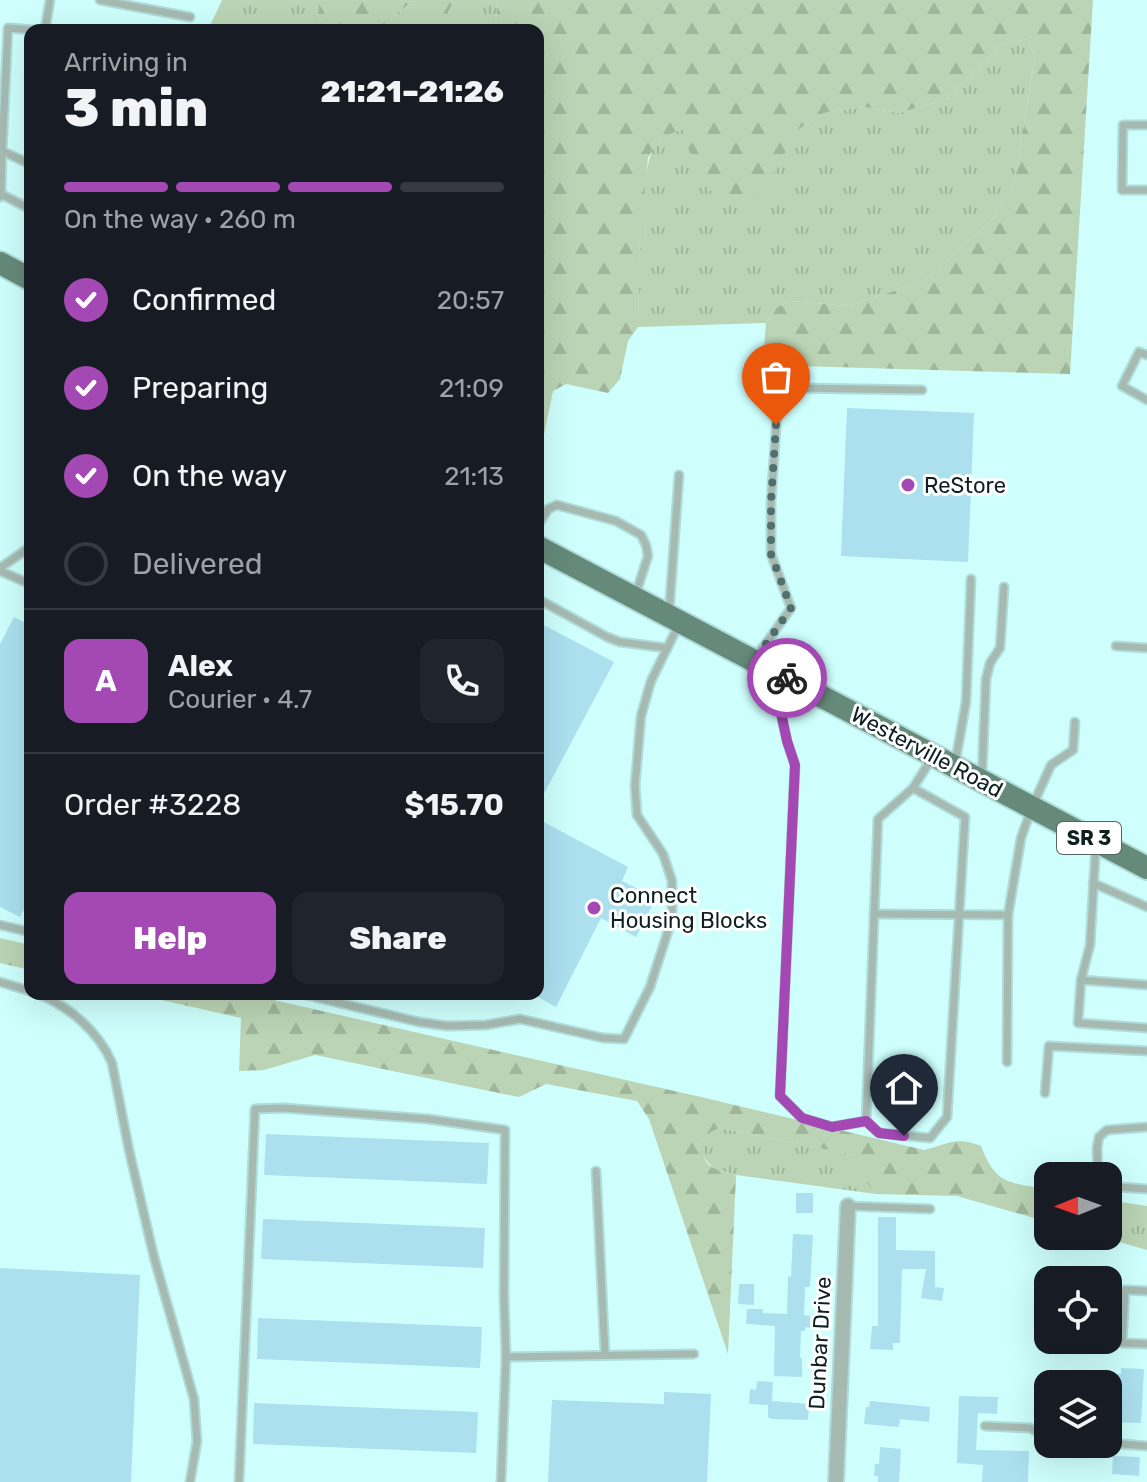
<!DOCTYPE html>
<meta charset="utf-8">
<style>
body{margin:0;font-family:Rubik,sans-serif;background:#20242c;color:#f1f3f6;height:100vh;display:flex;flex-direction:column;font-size:30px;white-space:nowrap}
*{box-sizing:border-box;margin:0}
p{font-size:26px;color:#9ea1a6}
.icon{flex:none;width:44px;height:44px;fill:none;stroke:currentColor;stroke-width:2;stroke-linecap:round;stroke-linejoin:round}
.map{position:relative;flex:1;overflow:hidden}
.sheet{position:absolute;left:24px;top:24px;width:520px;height:976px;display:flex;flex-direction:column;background:#171b24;border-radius:16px;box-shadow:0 8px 32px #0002}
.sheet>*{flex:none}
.needle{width:52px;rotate:269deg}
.buttons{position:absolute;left:1034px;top:1162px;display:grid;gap:16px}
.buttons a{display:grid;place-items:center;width:88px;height:88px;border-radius:16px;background:#171b24;box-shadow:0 8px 32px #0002;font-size:40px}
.pin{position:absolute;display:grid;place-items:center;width:68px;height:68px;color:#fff;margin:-82px -34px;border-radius:50% 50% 50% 0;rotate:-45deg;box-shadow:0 0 8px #0007}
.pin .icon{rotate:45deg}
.courier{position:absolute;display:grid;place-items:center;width:80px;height:80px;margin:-40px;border:6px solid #a449b4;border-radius:50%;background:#fff;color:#222;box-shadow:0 2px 10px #0007}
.head em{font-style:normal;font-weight:800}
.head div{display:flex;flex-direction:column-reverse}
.head{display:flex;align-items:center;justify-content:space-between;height:136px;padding:0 40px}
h1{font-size:52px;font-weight:800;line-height:60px}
.bar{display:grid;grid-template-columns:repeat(4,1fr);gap:12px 8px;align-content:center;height:96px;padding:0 40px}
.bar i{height:10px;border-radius:6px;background:#363941}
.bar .current{background:#a449b4}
.bar p{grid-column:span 4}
.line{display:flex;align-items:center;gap:20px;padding:0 40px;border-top:2px solid #363941}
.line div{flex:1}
.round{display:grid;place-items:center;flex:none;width:84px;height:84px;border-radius:16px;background:#20242c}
ol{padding:0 40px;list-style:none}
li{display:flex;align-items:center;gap:24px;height:88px}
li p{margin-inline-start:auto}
li .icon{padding:8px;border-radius:50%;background:#a449b4;color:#fff;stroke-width:4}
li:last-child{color:#9ea1a6}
li i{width:44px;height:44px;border:4px solid #363941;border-radius:50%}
.cta{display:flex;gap:16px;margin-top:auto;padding:16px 40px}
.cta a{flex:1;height:92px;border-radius:16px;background:#a449b4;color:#fff;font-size:32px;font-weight:800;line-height:92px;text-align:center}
.cta a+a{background:#20242c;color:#f1f3f6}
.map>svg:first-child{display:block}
.grass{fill:url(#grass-tufts)}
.forest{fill:url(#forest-firs)}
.building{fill:#ace0ef}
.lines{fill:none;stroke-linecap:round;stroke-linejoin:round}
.lane-casing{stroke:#afdbd9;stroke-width:11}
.street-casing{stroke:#afdbd9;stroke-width:18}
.primary-casing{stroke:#afdbd9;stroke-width:26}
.lane{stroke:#a6bab1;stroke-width:7}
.street{stroke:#a6bab1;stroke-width:14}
.primary{stroke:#658a79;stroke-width:22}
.done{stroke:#516f6d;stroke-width:8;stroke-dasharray:0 14.4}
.route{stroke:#a449b4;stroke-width:10}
.poi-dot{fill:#a449b4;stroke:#fff;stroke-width:3}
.labels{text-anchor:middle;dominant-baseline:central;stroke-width:6;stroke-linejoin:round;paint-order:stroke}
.shield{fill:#fff;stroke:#566463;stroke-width:2}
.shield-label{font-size:20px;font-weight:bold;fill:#0e2120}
.poi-label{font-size:22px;fill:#0e2120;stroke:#fff;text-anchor:start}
.street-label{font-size:22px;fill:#0e2120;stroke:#fff}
</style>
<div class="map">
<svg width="1147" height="1482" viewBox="0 0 1147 1482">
<defs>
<pattern id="grass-tufts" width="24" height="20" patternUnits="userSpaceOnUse" patternTransform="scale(2)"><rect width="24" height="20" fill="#bbd4b5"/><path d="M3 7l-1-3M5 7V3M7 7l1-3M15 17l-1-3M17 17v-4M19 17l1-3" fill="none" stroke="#a0b69b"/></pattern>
<pattern id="forest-firs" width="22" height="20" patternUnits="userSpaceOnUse" patternTransform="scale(2)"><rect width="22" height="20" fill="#bbd4b5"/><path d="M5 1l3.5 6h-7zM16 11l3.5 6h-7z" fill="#a0b69b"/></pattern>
</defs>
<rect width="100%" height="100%" fill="#cefffc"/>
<!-- grass -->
<g class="grass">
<path d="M222 0H319L318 14 325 30H208Z"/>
<path d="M455 0H498L495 30H387L392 17 409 4 448 12Z"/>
<path d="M1027 39 1035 56 1015 180 994 218 923 281 849 306 791 301 777 307 766 323 638 327C639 292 637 160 659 139 664 134 676 132 682 129L778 167 796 131 824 113 864 107 899 113 947 99 1001 45Z"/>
<path d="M720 1128 855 1155 865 1181 876 1194 736 1175 714 1169 701 1154V1141L711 1132Z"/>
<path d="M1108 1200 1147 1206V1250L1098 1236H1108Z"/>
</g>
<!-- forest -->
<g class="forest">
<path d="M319 0H455L448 12 433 17 418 6 409 4 392 17 387 30H325L318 14Z"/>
<path d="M498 0H1093L1070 374 766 365 763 359 766 323 777 307 791 301 849 306 923 281 994 218 1015 180 1035 56 1027 39 1001 45 947 99 899 113 864 107 824 113 796 131 778 167 755 199H723L700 183 682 129 660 138 648 158 640 236 638 327 628 341 620 379 608 393 566 384 553 391 538 463V30H495Z"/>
<path d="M0 938 30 945V970L0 963Z"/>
<path d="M135 994H247L701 1097 924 1150C949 1144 955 1136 981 1146 997 1187 1009 1181 1048 1190V1222L957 1196 876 1194 865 1181 854 1155 720 1128 711 1132 701 1141C702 1168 713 1169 736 1175L728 1354 649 1119 637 1101 546 1084 519 1097 315 1055 264 1070 239 1071 241 1018Z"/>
</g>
<!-- building -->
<g class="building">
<path d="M847 408 974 413 968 562 841 556Z"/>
<path d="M14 617 30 625V899L20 917 0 907V644Z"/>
<path d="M538 622 614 662 538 805Z"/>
<path d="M538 819 628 867 622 881 656 898 636 937 601 918 556 1007 538 997Z"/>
<path d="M266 1134 489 1143 487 1184 264 1175Z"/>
<rect x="796" y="1193" width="17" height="20"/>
<path d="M878 1217H896V1250L935 1251V1287L944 1288 942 1301 921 1298 926 1269H902L900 1343H893V1350L870 1349 872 1326H878Z"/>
<path d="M263 1219 485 1228 483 1268 261 1259Z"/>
<path d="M793 1234 813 1235 810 1287H805L804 1315 810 1316V1328L805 1327V1331H801L800 1358H802V1377L774 1376 775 1326 746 1324 747 1309H763V1313L787 1314 788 1276 791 1277Z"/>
<path d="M0 1268 140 1275 131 1482H0Z"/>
<path d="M739 1284H754V1305L738 1304Z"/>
<path d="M258 1318 482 1327 480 1368 257 1359Z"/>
<path d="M1121 1368 1144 1369 1141 1423 1108 1422V1374H1121Z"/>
<path d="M757 1381 773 1382 772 1401 809 1404 808 1420 771 1419 768 1417V1405L749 1404 750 1389 756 1390Z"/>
<path d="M664 1392 711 1394 707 1482H548L552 1400 664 1404Z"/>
<path d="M959 1396 998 1397 997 1414 978 1413 976 1450 1029 1451 1028 1482H982L983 1465 957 1463Z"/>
<path d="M870 1401 930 1407 929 1422 900 1419 899 1427 864 1424 866 1407H869Z"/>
<path d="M254 1403 478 1412 476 1453 253 1444Z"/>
<path d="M880 1447 901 1449 899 1482H878V1476H874L875 1464H879Z"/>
<path d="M1113 1456 1140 1457 1139 1476 1112 1474Z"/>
</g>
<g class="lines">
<!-- lane casing -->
<g class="lane-casing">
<g id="lane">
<path d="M100 0 190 17"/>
<path d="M45 30 50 0"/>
<path d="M1147 125H1123L1122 190H1147"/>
<path d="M30 164 2 151 8 28 36 30"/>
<path d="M1 194 2 151"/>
<path d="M0 197 1 194 30 209"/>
<path d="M1147 355 1139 352 1122 386 1147 400"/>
<path d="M538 525 548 509 557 505 616 521 641 535 646 545 648 556 635 596"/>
<path d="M0 568 30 547"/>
<path d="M0 571 30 584"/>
<path d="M538 599 607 637 620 642 667 648"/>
<path d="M669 614 679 475"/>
<path d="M1116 646 1147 648"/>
<path d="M755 659 791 608 771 554V502L778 399 784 392 794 388 922 390"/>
<path d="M790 682 781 713 787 741 795 765 780 1096 802 1118 832 1127 866 1121 878 819 913 788 932 758"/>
<path d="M955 764 966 702 971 579"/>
<path d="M982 775 986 679 990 663 1000 648 1004 587"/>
<path d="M1096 844 1090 945 1081 980 1078 1023 1147 1028"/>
<path d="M1093 883 1147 907"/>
<path d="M874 914 1008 915 1021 838 1032 807 1051 765 1073 750 1075 722"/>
<path d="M0 925 30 932"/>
<path d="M1081 980 1147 985"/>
<path d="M0 982 30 991"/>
<path d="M38 994C69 1006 99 1032 112 1063L129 1150 154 1257 194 1399 197 1441 190 1482"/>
<path d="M302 994 419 1022 447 1026 486 1025 520 1019 603 1038 624 1039 650 987 672 919V881L663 854 637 815 635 786 641 716 651 681 679 624"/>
<path d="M1007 1062 1008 915"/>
<path d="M1045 1093 1049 1046 1147 1051"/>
<path d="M866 1121 879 1133 930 1138 947 1117 965 817 913 788"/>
<path d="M596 1171 605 1354"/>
<path d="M1098 1176 1097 1148 1099 1137 1107 1130 1147 1127"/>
<path d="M1108 1184 1118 1187 1147 1189"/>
<path d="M848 1206 930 1209"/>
<path d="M1147 1291 1125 1290 1122 1343 1147 1344"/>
<path d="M506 1357 694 1354"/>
<path d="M985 1426 1030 1428 1048 1437"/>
<path d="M1108 1443 1147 1446"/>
<path d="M239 1482 255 1109 283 1108 428 1119 505 1130 504 1296 506 1357 501 1482"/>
</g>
</g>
<!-- street casing -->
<g class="street-casing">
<path id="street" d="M836 1482 848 1206"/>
</g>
<!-- primary casing -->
<g class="primary-casing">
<g id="primary">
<path d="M0 263 30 279"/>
<path d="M538 547 1147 868"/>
</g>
</g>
<!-- lane -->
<use href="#lane" class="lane"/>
<!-- street -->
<use href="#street" class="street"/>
<!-- primary -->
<use href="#primary" class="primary"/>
</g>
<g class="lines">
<!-- done -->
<path class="done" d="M776 425 771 502V554L791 608 754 661 787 678"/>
<!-- route -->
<path class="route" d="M787 678 790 680 781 713 787 741 795 765 780 1096 802 1118 832 1127 866 1121 879 1133 904 1136"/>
</g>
<!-- markers -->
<g class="poi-dot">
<circle cx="908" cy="485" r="8"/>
<circle cx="594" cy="908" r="8"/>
</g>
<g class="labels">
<!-- shield labels -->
<rect class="shield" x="1057" y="822" width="64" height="32" rx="6"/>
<g class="shield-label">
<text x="1089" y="838">SR 3</text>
</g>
<!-- poi labels -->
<g class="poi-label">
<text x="924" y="485">ReStore</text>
<text x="610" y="895">Connect<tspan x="610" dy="25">Housing Blocks</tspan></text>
</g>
<!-- street labels -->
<g class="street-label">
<text transform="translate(927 752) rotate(28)">Westerville Road</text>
<text transform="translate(820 1343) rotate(-87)">Dunbar Drive</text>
</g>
</g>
</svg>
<div class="buttons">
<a><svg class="needle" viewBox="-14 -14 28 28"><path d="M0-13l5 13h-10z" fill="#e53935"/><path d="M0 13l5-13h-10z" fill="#9ea1a6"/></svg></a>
<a><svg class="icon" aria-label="locate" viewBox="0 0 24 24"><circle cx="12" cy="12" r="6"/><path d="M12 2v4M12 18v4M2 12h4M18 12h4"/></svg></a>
<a><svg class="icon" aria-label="layers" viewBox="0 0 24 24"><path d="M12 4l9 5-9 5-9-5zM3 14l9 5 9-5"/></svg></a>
</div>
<div class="pin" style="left:776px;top:425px;background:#ea580c"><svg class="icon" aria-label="bag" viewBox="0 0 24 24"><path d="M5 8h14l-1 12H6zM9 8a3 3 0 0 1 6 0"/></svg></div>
<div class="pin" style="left:904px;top:1136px;background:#1f2937"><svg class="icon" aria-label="home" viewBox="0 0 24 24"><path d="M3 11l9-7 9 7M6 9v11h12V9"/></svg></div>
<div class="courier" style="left:787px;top:678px"><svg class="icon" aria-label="bike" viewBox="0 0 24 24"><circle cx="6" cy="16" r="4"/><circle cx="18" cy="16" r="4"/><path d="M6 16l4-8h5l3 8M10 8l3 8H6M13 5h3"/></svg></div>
<section class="sheet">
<div class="head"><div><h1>3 min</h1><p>Arriving in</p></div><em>21:21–21:26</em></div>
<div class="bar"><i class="current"></i><i class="current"></i><i class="current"></i><i></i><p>On the way · 260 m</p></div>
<ol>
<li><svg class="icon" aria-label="check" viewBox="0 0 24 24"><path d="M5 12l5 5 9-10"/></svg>Confirmed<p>20:57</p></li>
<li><svg class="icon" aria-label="check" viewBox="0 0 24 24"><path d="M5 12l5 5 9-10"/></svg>Preparing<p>21:09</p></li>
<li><svg class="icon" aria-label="check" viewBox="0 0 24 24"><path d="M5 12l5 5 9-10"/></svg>On the way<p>21:13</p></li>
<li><i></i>Delivered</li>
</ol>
<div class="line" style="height:144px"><b class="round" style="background:#a449b4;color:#fff">A</b><div><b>Alex</b><p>Courier · 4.7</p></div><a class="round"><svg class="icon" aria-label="phone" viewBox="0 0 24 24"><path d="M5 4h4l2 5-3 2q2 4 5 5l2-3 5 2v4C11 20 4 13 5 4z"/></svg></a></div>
<div class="line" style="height:104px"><div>Order #3228</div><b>$15.70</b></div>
<div class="cta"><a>Help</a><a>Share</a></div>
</section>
</div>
